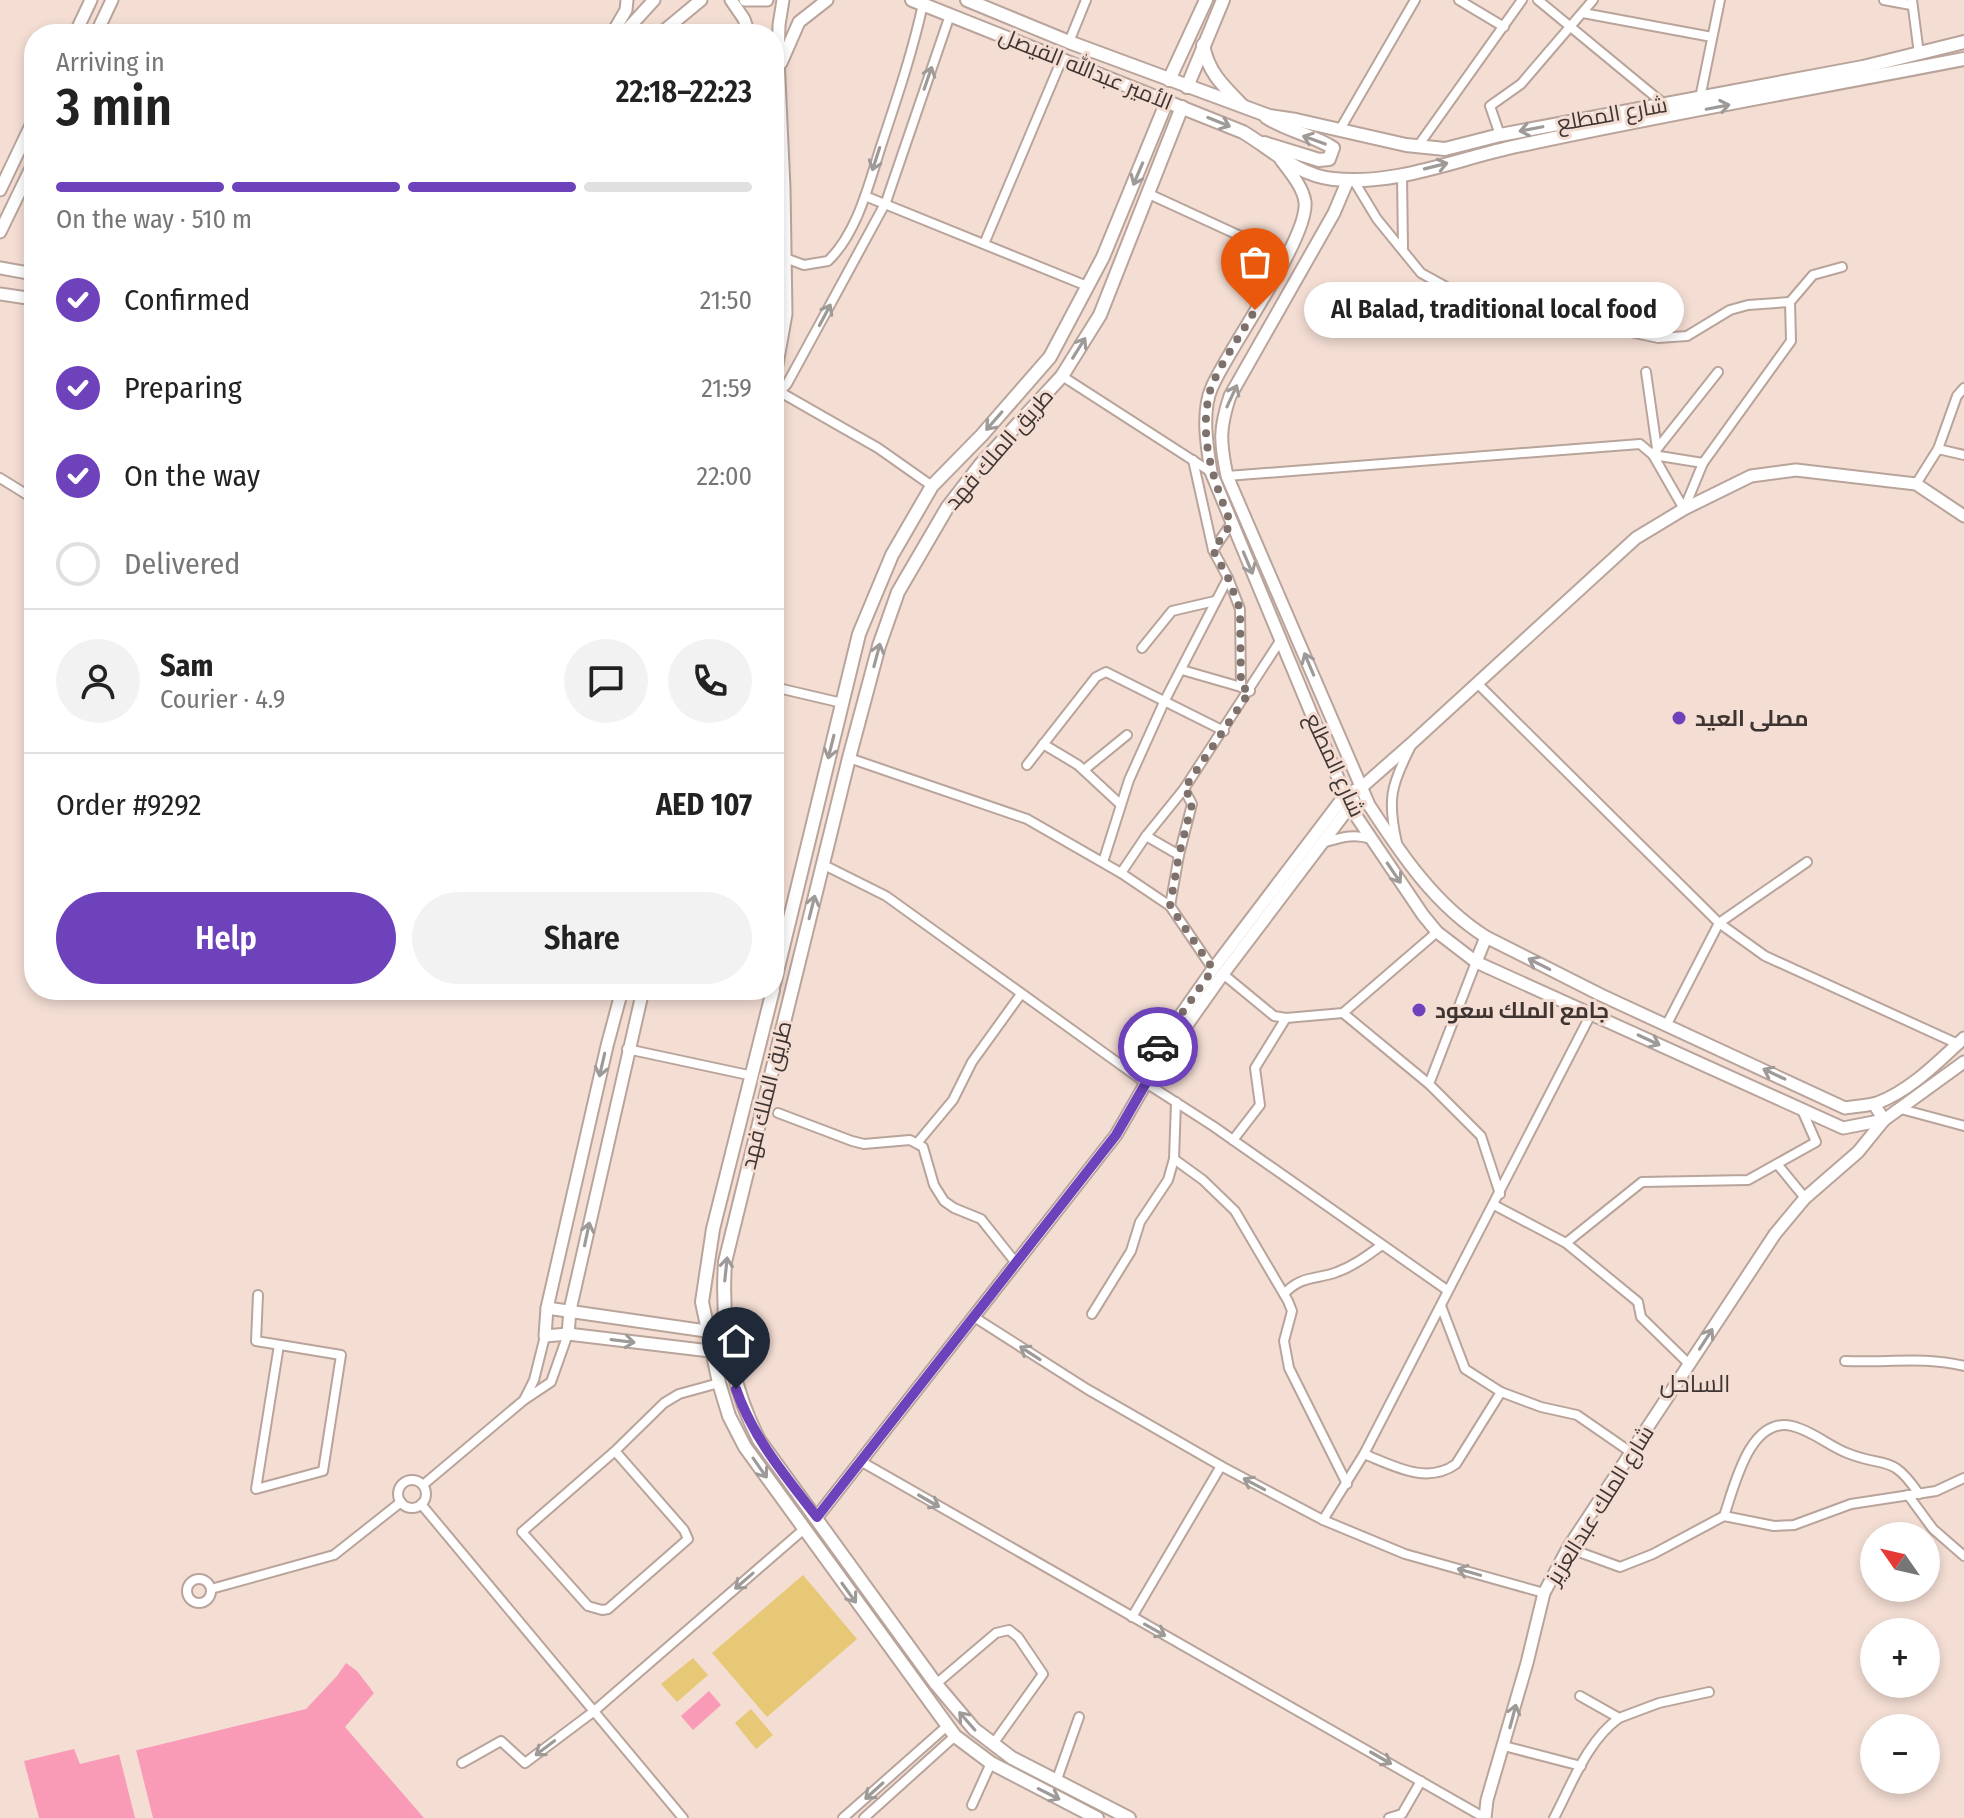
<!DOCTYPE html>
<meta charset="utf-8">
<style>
body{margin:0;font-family:"Fira Sans Condensed",Cairo,sans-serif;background:#f2f2f2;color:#222;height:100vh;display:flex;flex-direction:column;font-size:30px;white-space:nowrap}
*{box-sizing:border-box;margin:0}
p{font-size:26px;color:#767676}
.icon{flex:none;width:44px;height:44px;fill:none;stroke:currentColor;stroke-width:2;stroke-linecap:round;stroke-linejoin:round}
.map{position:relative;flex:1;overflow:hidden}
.drawer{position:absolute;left:24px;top:24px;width:760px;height:976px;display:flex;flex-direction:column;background:#fff;border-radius:32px;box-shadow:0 4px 12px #0003}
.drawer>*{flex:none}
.needle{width:52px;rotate:304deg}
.buttons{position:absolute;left:1860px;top:1522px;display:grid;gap:16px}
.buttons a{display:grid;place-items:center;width:80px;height:80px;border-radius:50%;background:#fff;box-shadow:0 4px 12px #0003;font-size:40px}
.pin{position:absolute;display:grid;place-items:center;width:68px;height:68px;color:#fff;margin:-82px -34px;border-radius:50% 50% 50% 0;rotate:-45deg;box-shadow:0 0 8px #0007}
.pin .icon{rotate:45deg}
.courier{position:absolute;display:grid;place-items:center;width:80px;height:80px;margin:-40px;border:6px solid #6d42bb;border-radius:50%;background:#fff;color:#222;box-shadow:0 2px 10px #0007}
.bubble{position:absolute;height:56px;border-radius:28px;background:#fff;box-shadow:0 4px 12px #0003;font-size:26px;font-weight:600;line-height:56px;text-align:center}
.head em{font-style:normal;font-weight:600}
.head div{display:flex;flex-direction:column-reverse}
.head{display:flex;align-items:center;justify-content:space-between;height:136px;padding:0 32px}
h1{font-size:52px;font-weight:600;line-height:60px}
.bar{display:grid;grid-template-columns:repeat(4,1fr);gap:12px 8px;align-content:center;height:96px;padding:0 32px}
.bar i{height:10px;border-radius:6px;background:#e0e0e0}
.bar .current{background:#6d42bb}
.bar p{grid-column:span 4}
.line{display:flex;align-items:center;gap:20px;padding:0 32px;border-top:2px solid #e0e0e0}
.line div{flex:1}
.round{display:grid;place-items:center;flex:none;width:84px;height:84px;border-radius:42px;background:#f2f2f2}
ol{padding:0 32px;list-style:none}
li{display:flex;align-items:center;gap:24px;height:88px}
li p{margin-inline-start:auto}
li .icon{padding:8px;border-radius:50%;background:#6d42bb;color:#fff;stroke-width:4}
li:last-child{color:#767676}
li i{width:44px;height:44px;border:4px solid #e0e0e0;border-radius:50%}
.button{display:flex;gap:16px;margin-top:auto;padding:16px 32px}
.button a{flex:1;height:92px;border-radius:48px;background:#6d42bb;color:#fff;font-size:32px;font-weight:600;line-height:92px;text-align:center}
.button a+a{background:#f2f2f2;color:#222}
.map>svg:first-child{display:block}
.green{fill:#e7c877}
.water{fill:#f99ab6}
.pier{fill:#f4ded4}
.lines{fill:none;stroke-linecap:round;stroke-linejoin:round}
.street-casing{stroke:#b9a49b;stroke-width:12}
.secondary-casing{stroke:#b9a49b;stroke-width:15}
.primary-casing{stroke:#b9a49b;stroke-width:16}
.street{stroke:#fff;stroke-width:8}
.secondary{stroke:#fff;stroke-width:11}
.primary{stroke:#fff;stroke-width:12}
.oneway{stroke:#9e9a98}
.done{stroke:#7e706b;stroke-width:8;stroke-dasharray:0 14.4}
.route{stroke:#6d42bb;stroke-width:10}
.poi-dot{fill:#6d42bb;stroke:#f4ded4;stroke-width:3}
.labels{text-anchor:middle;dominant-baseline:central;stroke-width:6;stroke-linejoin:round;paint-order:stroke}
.street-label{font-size:22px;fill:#3e3532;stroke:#f4ded4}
.poi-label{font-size:22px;font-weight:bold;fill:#3e3532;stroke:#f4ded4;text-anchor:start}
.neighbourhood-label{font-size:24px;fill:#3e3532;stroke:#f4ded4}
</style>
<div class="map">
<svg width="1964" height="1818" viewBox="0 0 1964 1818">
<rect width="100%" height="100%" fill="#f4ded4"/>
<!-- green -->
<g class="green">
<path d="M803 1575 857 1639 767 1717 712 1653Z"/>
<path d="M693 1658 708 1675 677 1702 661 1684Z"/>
<path d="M751 1709 773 1735 756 1749 735 1723Z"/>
</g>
<!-- water -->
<g class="water">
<path d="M346 1663 357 1671 374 1693 345 1727 424 1818H39L24 1761 74 1749 80 1764 306 1709 337 1676Z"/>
<path d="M709 1691 721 1705 693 1730 681 1716Z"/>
</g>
<!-- pier -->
<path class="pier" d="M135 1746 153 1818H135L118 1750Z"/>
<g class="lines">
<!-- street casing -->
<g class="street-casing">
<g id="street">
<path d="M1459 0 1504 27"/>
<path d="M1538 0 1664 104"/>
<path d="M1884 0 1911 5"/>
<path d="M1912 0 1919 54"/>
<path d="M1583 13 1712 37"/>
<path d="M1069 42 1086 0"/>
<path d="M1700 98 1720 0"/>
<path d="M1339 131 1415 0"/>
<path d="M1500 135 1490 106 1521 84 1593 0"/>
<path d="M1418 146 1522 0"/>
<path d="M1402 175 1403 248"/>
<path d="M1354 181 1377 219 1421 273 1459 294 1509 299 1575 320 1658 338 1687 336 1730 310 1748 305 1790 302"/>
<path d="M1149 194 1286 257"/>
<path d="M865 196 1087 286"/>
<path d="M984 244 1062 59"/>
<path d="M785 258 804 265 828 261C859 231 870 179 883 140 898 95 913 50 923 4"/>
<path d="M1646 372 1657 449 1653 455 1684 509 1703 463 1791 341 1790 302 1813 275 1842 267"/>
<path d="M1062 376 1211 472"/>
<path d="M780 392 878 448 932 486"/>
<path d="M774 398 787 384 886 202 950 15"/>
<path d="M1657 449 1718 372"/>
<path d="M1938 449 1964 455"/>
<path d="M1193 460 1213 550 1228 578 1240 609 1241 687 1250 691"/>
<path d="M1227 476 1640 444 1653 455 1703 463"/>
<path d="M0 478 34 499"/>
<path d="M1916 484 1938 449 1957 396 1964 388"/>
<path d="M1213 550 1231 524"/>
<path d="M1142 648 1172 611 1215 601"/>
<path d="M1182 670 1241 687"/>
<path d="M1477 683 1719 923 1667 1024"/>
<path d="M774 687 842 703"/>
<path d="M1043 744 1078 765 1120 804"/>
<path d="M849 758 1027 819 1121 873 1170 906 1213 969"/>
<path d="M1027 765 1096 677 1106 672 1224 731"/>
<path d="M1084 770 1127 735"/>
<path d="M1146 836 1179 855"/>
<path d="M1322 843C1340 838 1353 833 1371 839"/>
<path d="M1397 843C1387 800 1391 785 1411 746"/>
<path d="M1103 862 1129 780 1165 700 1228 578"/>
<path d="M1807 862 1719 923 1765 956 1958 1044"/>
<path d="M822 864 886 896 1146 1083 1213 1126 1447 1290"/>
<path d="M1121 873 1146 836 1184 789 1280 641"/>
<path d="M1170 906 1179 855 1192 804 1184 789"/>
<path d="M1476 962 1429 1084 1481 1136 1500 1194"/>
<path d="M1223 974 1274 1016 1286 1018 1343 1013 1437 932"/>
<path d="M1343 1013 1429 1084"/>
<path d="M627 1049 753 1076"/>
<path d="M1901 1109 1964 1126"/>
<path d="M778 1113 852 1141 864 1144 910 1140 923 1147 934 1185 944 1201 954 1208 981 1219 1016 1263"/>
<path d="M1233 1140 1260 1105 1255 1068 1286 1018"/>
<path d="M918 1142 953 1100 972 1062 1021 994"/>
<path d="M1174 1159 1203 1180 1235 1211 1288 1301 1292 1311 1284 1341 1289 1368 1347 1484"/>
<path d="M1778 1165 1805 1198"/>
<path d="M1494 1205 1566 1243"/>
<path d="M1284 1294C1301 1275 1316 1280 1337 1272 1354 1266 1368 1255 1382 1245"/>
<path d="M258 1295 256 1341 341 1355 323 1471 256 1489 279 1345"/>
<path d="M1441 1306 1465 1369 1501 1392 1541 1407 1577 1415 1632 1453"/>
<path d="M1092 1314 1131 1251 1140 1222 1168 1180 1174 1159 1176 1102"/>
<path d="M974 1317 1087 1389 1221 1466 1323 1520 1405 1554 1544 1593"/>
<path d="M545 1336 534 1380 524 1400 551 1382 568 1334"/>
<path d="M1845 1361C1885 1363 1925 1356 1964 1366"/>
<path d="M1690 1365 1641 1317 1638 1302 1566 1243 1642 1182 1748 1180 1816 1142 1802 1110"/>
<path d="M615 1451 684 1530 688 1539 608 1609 602 1610 588 1606 522 1532 615 1451 664 1403 679 1394 719 1383"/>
<path d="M1364 1454C1394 1466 1427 1485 1456 1464L1501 1392"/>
<path d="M862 1462 1485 1818"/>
<circle cx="412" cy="1494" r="14"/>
<path d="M423 1485 524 1400"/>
<path d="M1908 1495 1933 1529 1964 1556"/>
<path d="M421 1504 683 1818"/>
<path d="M1724 1516C1734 1488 1749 1416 1792 1426 1811 1430 1829 1446 1847 1453 1887 1469 1891 1453 1919 1494"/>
<path d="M1323 1520 1364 1454 1591 1014"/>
<path d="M1568 1548 1620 1567 1653 1554 1724 1516 1774 1526 1794 1525 1851 1504 1936 1491 1964 1478"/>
<circle cx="199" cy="1591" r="12"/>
<path d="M211 1589 334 1555 401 1502"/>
<path d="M1132 1617 1221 1466"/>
<path d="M936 1684 996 1633 1009 1630 1018 1637 1043 1674 993 1744"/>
<path d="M1619 1718 1659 1703 1709 1692"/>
<path d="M1504 1746 1581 1766"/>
<path d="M462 1763 501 1741 525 1763 593 1712 803 1530"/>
<path d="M1056 1782 1079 1717"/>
<path d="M972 1805 991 1763"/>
<path d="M843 1818 947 1726"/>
<path d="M864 1818 955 1736"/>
<path d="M1389 1818 1402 1814 1421 1781"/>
<path d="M1554 1818C1572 1784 1587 1741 1619 1718L1580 1696"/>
</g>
</g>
<!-- secondary casing -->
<g class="secondary-casing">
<g id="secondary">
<path d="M731 0 744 19 749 34"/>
<path d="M745 0H767"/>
<path d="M75 34 91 0"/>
<path d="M96 34 112 0"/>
<path d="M612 34 626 10 627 0"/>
<path d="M623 34 654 0"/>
<path d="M660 34 701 0"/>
<path d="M781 63 799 22 827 0"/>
<path d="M1281 160C1290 172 1303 187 1305 202 1309 238 1229 347 1212 387 1201 411 1207 447 1211 472L1350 807 1423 915 1437 932 1476 962 1843 1128 1884 1120 1964 1062"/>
<path d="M1348 180 1334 213 1230 396C1219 429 1220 442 1227 476L1369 805C1401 854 1435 905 1486 937L1601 995 1845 1108C1855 1106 1867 1106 1877 1103 1910 1091 1939 1061 1964 1038"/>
<path d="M0 190 34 119"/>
<path d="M0 232 34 162"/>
<path d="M0 268 34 274"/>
<path d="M0 294 34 299"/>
<path d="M774 381 786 314 784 188 778 58 779 25 783 0"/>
<path d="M1476 962 1486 937"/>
<path d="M622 990 607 1046 547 1308 545 1336 568 1334 710 1351"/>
<path d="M1146 1083 1149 1060 1213 969 1345 795 1362 787 1413 742 1636 538 1684 509 1751 476 1796 470 1916 484 1964 516"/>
<path d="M547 1308 706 1331"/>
<path d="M568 1334 570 1310 643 990"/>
<path d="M817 1517 1116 1135 1146 1083 1223 974 1354 801"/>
<path d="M1485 1818 1487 1800 1527 1663 1544 1593 1568 1548 1775 1234 1805 1198 1858 1152 1884 1120 1874 1104"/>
</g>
</g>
<!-- primary casing -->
<g class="primary-casing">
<g id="primary">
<path d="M912 0 1243 132C1273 150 1297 175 1333 179 1396 186 1456 159 1517 146 1665 114 1815 88 1964 59"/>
<path d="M967 0 1069 42 1269 116 1296 120 1406 145 1445 149 1500 135 1863 67 1964 42"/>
<path d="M1203 45C1208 72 1223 86 1242 105"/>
<path d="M1169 80 1206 0"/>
<path d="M1187 87 1223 0"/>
<path d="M1264 143 1319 160 1329 159 1333 148C1313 135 1287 131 1266 117"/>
<path d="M774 984 859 634 892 555 932 486 982 435 1050 357 1103 257 1167 101"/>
<path d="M773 990 713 1229 702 1302 719 1383 729 1416 745 1447 955 1736 991 1763 1097 1818"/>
<path d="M1129 1818 1012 1758 974 1729 936 1684 759 1440C730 1384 721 1325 725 1262L849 758 879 646 898 592 947 508 981 464 1062 376 1100 315 1182 107"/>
</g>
</g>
<!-- street -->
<use href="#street" class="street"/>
<!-- secondary -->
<use href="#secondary" class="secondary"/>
<!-- primary -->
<use href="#primary" class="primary"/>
</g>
<!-- one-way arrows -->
<defs><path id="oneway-shaft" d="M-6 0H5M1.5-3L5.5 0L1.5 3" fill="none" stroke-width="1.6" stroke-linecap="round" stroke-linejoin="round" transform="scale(2)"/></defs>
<g class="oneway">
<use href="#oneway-shaft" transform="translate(928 78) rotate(-71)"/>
<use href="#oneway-shaft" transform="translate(1718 107) rotate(-11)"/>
<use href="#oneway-shaft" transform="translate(1219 122) rotate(22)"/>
<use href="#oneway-shaft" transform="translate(1531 129) rotate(169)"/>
<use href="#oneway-shaft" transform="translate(1314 140) rotate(-160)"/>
<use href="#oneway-shaft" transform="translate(876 159) rotate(108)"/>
<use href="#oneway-shaft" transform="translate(1436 166) rotate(-14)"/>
<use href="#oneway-shaft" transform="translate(1138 174) rotate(113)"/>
<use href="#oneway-shaft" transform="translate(825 315) rotate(-62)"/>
<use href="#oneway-shaft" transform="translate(1079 348) rotate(-58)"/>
<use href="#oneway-shaft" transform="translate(1232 396) rotate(-65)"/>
<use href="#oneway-shaft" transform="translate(994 421) rotate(131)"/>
<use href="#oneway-shaft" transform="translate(1248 563) rotate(67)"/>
<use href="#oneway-shaft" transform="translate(877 655) rotate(-75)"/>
<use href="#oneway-shaft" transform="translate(1309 664) rotate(-113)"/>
<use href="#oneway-shaft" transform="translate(831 747) rotate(104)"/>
<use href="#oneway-shaft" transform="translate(1394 873) rotate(56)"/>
<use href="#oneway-shaft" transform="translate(812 907) rotate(-76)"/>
<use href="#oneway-shaft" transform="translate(1539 964) rotate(-153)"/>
<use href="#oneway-shaft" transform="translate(1649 1040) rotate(25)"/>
<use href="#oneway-shaft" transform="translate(602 1065) rotate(103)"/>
<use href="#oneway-shaft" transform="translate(1774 1074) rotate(-155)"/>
<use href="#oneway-shaft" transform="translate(587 1234) rotate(-78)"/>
<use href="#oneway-shaft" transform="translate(726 1269) rotate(-84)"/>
<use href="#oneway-shaft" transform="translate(1706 1339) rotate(-57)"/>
<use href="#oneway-shaft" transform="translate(623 1341) rotate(7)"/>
<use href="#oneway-shaft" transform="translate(1030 1353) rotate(-147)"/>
<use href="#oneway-shaft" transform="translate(760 1468) rotate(55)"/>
<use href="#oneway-shaft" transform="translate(1254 1484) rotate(-152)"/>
<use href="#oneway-shaft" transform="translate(929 1501) rotate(30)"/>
<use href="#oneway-shaft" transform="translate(1469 1572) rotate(-164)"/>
<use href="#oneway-shaft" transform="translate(744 1581) rotate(139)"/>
<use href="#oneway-shaft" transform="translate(849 1593) rotate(54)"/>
<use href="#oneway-shaft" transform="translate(1155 1630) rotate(29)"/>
<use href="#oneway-shaft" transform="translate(1513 1716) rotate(-75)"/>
<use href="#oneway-shaft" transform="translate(967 1721) rotate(-131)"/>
<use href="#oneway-shaft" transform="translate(545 1748) rotate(143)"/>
<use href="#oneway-shaft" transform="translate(1381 1758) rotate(30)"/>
<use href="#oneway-shaft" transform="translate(874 1791) rotate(138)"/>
<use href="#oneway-shaft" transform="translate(1049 1794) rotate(27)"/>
</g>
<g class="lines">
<!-- done -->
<path class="done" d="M1158 1047 1213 969 1170 906 1179 855 1192 804V799L1184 789 1250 691 1241 687 1240 609 1228 578 1213 550 1231 524C1214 481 1198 439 1210 391 1215 372 1244 330 1255 310"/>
<!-- route -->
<path class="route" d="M736 1389C753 1438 786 1477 817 1517L1116 1135 1146 1083 1149 1060 1158 1047"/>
</g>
<!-- markers -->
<g class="poi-dot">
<circle cx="1679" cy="718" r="8"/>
<circle cx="1419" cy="1010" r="8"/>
</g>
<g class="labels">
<!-- street labels -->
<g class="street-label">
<text transform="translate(1086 69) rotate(22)">الأمير عبدالله الفيصل</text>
<text transform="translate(1612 114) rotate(-10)">شارع المطلع</text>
<text transform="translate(999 449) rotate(-49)">طريق الملك فهد</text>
<text transform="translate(1335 765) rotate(65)">شارع المطلع</text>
<text transform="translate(766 1095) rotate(-76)">طريق الملك فهد</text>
<text transform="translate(1600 1505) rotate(-58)">شارع الملك عبدالعزيز</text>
</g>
<!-- poi labels -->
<g class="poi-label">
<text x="1695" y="718">مصلى العيد</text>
<text x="1435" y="1010">جامع الملك سعود</text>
</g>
<!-- neighbourhood labels -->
<g class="neighbourhood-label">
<text x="1695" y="1384">الساحل</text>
</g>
</g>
</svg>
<div class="buttons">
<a><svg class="needle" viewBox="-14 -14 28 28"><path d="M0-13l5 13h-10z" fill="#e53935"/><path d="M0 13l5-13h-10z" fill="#767676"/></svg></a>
<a>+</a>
<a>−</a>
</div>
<div class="pin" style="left:1255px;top:310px;background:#ea580c"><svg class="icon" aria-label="bag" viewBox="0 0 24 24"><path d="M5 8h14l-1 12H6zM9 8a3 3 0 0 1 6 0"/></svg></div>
<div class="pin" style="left:736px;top:1389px;background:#1f2937"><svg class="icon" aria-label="home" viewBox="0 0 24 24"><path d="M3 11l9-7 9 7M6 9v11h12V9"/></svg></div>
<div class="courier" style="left:1158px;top:1047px"><svg class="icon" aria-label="car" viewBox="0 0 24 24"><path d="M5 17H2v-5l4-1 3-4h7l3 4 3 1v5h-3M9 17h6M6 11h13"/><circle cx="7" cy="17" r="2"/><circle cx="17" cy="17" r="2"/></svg></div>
<div class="bubble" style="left:1304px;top:282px;width:380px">Al Balad, traditional local food</div>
<section class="drawer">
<div class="head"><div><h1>3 min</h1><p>Arriving in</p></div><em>22:18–22:23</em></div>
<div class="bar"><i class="current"></i><i class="current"></i><i class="current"></i><i></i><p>On the way · 510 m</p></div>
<ol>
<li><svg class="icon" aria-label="check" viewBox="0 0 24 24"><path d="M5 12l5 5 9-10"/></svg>Confirmed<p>21:50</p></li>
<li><svg class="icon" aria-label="check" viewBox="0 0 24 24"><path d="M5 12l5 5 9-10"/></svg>Preparing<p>21:59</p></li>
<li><svg class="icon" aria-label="check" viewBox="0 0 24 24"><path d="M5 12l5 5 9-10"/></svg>On the way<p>22:00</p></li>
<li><i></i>Delivered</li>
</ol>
<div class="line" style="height:144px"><a class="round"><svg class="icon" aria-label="person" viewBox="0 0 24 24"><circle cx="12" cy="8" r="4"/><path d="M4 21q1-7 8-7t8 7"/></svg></a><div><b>Sam</b><p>Courier · 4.9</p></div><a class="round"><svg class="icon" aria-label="chat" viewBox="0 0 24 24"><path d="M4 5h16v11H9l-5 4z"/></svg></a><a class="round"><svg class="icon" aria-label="phone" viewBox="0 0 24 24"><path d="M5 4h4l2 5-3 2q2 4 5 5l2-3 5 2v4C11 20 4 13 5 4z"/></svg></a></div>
<div class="line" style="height:104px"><div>Order #9292</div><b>AED 107</b></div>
<div class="button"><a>Help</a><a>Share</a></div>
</section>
</div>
